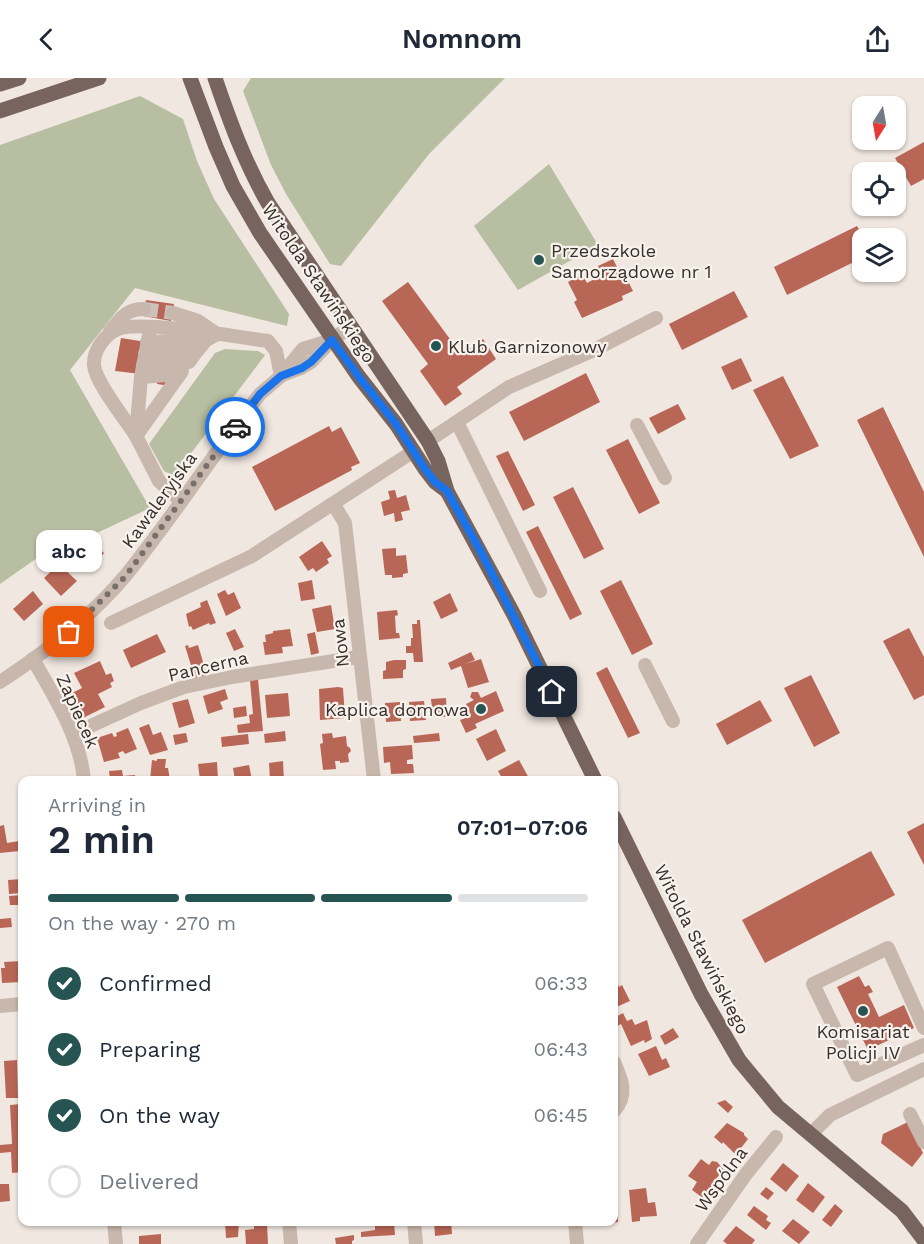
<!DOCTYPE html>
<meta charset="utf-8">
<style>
body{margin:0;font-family:"Work Sans",sans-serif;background:#f6f6f7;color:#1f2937;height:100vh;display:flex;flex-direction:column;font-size:22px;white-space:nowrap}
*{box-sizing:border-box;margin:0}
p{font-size:20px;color:#747a83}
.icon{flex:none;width:33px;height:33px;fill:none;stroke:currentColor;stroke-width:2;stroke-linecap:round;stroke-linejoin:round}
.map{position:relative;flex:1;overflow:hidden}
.drawer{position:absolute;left:18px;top:698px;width:600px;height:450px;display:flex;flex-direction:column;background:#fff;border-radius:12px;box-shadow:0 2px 4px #0004}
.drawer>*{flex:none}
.needle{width:39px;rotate:191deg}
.tools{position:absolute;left:852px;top:18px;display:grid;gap:12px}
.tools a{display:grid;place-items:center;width:54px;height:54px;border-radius:12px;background:#fff;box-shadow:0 2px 4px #0004;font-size:30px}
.pin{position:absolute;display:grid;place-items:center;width:51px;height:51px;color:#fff;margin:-26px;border-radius:12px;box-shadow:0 3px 9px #0006}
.courier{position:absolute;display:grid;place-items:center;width:60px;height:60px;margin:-30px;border:4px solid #1a73e8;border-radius:50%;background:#fff;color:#222;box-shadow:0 2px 8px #0007}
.bubble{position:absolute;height:42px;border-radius:12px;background:#fff;box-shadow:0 2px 4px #0004;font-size:20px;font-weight:600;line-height:42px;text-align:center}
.head em{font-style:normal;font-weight:600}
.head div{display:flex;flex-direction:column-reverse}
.head{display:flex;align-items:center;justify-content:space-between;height:102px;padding:0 30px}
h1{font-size:39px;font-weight:600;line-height:45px}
.bar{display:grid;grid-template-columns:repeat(4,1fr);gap:9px 6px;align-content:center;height:72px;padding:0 30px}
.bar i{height:8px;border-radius:4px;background:#e0e1e3}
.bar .selected{background:#255453}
.bar p{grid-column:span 4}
ol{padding:0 30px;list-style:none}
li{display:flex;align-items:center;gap:18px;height:66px}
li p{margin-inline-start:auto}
li .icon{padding:6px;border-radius:50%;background:#255453;color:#fff;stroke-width:4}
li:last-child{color:#747a83}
li i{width:33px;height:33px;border:3px solid #e0e1e3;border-radius:50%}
header{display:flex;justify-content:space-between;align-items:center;height:78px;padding:0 30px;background:#fff;font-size:27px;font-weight:600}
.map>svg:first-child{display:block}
.green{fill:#b7bea1}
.building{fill:#b86656}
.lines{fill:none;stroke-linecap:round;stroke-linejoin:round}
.minor-tunnel{stroke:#cbc2bc;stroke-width:14;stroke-dasharray:14 7;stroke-linecap:butt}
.minor{stroke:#c7b7ad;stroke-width:14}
.major{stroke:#77645e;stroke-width:15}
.done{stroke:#786f6a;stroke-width:6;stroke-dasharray:0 10.8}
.route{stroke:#1a73e8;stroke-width:8}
.poi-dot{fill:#255453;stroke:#f8f2ec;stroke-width:2}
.labels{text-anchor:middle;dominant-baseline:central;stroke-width:4.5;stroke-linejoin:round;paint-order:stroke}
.poi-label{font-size:18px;fill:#372e2b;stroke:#f8f2ec;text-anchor:start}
.street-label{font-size:18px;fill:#372e2b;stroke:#f8f2ec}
</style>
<header><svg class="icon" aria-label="back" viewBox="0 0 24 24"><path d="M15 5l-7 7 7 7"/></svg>Nomnom<svg class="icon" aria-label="share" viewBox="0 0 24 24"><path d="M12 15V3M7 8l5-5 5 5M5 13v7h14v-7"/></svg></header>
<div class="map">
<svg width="924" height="1166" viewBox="0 0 924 1166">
<rect width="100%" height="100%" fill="#f0e7e0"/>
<!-- green -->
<g class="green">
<path d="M251 0H505L429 76 341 188 330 186 286 116 271 87 243 13Z"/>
<path d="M140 18 183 41 197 83 214 121 289 236 287 248 135 210 70 292 150 430 97 455 74 485 57 466 0 506V67Z"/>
<path d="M549 86 598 167 518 212 474 148Z"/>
<path d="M225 271 258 273 265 277 174 398 164 393 149 366 215 275Z"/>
</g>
<!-- building -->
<g class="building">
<path d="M924 64V101L911 108 895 80Z"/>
<path d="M857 148 864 160 862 180 787 217 774 189Z"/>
<path d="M613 181 623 201 626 199 633 213 622 218 623 222 582 240 574 224 577 222 568 204 582 196 587 205 602 197 598 188Z"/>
<path d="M408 204 461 276 483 261 496 281 457 309 462 316 445 328 420 293 428 286 382 223Z"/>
<path d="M734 213 748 239 682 272 669 246Z"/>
<path d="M146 222 174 226 171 243 143 238Z"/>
<path d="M121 260 146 264 178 309 157 306 158 298 115 293Z"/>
<path d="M741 280 752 303 732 312 721 289Z"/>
<path d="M586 295 600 324 524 363 509 334Z"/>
<path d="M783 298 819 368 790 381 753 312Z"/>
<path d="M678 326 686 341 658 356 649 340Z"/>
<path d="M883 329 924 414V479L857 342Z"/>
<path d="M329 348 332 354 341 349 360 385 351 389 352 392 275 433 252 389Z"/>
<path d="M628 361 660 425 639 436 606 372Z"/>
<path d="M508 373 535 427 523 433 496 378Z"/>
<path d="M573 409 604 471 584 481 553 419Z"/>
<path d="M395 412 397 420 406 417 410 432 401 434 403 442 395 444 394 435 384 438 381 424 390 421 388 413Z"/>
<path d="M538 448 582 536 570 542 526 454Z"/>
<path d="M322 463 332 478 327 481 329 485 316 494 313 490 308 493 299 479Z"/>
<path d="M94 466 104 475 89 492 78 483Z"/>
<path d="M396 470V478L406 477 408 495 403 496V499L392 500V497H385L382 471Z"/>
<path d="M59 486 77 503 61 518 44 500Z"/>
<path d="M312 502 315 521 301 523 298 505Z"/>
<path d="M621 502 653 566 632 577 600 513Z"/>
<path d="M225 512 228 517 234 514 241 530 226 538 217 516Z"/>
<path d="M33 513 43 526 24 543 13 531Z"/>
<path d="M450 515 458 533 441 541 433 524Z"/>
<path d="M207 522 216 545 210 547 209 545 193 552 191 548 189 549 186 536 201 529 200 525Z"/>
<path d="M331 527 335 551 317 554 312 531Z"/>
<path d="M397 532 398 537 395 538 396 555H399L400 560 379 562 377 534Z"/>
<path d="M417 542H420L423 584H414L413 575H406V568H411V560H413L412 546H417Z"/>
<path d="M909 550 924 579V617L914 622 883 563Z"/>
<path d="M235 551 244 569 234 573 226 555Z"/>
<path d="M290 551 293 568 282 569 283 575 265 577 263 564H266L265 557 273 555V553Z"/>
<path d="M315 554 319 575 311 577 307 556Z"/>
<path d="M157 556 166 574 131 590 123 572Z"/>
<path d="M188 567 189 570 198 567 207 597 195 600 185 568Z"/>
<path d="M471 574 475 582 465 586 481 581 489 604 468 610 461 588 451 592 448 585Z"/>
<path d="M394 582H406V591L403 592V600L383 601V593L386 592V584Z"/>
<path d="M100 583 106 597 111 595 114 603 110 605 112 609 98 616 105 629 83 640 70 616 82 610 74 595Z"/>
<path d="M607 589 640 655 628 660 596 595Z"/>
<path d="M811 597 840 655 814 669 784 610Z"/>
<path d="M258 601 263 653 238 655 237 647 250 645 249 637 253 636 250 602Z"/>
<path d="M338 609 343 610 345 640 320 642 319 611Z"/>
<path d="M225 611 228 621 220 624 223 631 208 636 203 618Z"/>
<path d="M496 613 504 633 475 646 477 650 466 655 460 642 471 638 466 626 474 622 470 619 472 614H478L481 620Z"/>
<path d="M288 615 290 638 267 640 265 617Z"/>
<path d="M446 620 447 639H433L431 621Z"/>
<path d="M188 621 195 645 179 650 172 625Z"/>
<path d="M760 622 772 643 727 667 716 646Z"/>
<path d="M424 623 426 642 410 643 409 624Z"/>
<path d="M400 624 401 643 386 644 385 625Z"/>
<path d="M246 628 247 638 234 640 233 630Z"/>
<path d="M149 646 153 657 161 654 168 672 150 677 139 650Z"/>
<path d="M128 650 137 671 125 676 123 673 118 675 120 680 104 684 97 660 112 655 114 659 117 658 116 655Z"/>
<path d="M496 651 506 673 487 683 476 661Z"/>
<path d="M285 653 286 663 265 665 264 656Z"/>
<path d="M186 655 188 664 175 667 173 657Z"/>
<path d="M332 655 333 660 346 658 347 668 350 670 351 673 348 676 349 684 340 685V683H335L336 691 323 692 320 666 323 665 322 656Z"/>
<path d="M439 655 440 663 414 665 413 658Z"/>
<path d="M248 656 249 666 222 669 221 659Z"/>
<path d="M412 667 413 681 407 682V686H413L414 695 391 696 390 684 384 685 383 669Z"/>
<path d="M157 681H166L165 690H168L170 702H150L152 682 157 683Z"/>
<path d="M519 682 530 702H503L498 693Z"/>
<path d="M283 683 284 702H270L269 685Z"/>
<path d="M217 684 218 702H200L198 686Z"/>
<path d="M249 687 252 702H235L233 690Z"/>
<path d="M122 692 123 698 135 697 136 702H110L109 693Z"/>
<path d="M924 745V787L907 754Z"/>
<path d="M4 747 7 765 19 763 20 773 0 775V748Z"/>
<path d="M871 773 895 817 765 885 742 842Z"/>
<path d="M22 801V815L9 816 8 802Z"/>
<path d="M22 817V827H10L9 818Z"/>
<path d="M11 840 12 849 0 850V841Z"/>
<path d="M22 883V904L2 905 1 890H5L4 884Z"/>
<path d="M859 898 865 909 869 907 873 914 868 916 879 939 904 927 914 950 868 972 837 909Z"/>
<path d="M616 902 619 909 622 907 630 923 614 930V903Z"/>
<path d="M623 935 627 943 632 941 635 947 647 942 652 961 645 965 644 962 631 968 621 946 614 950V940Z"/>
<path d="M673 950 679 959 665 967 660 958Z"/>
<path d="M656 968 662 982 666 980 670 989 649 998 638 976Z"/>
<path d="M17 982 18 1020H6L4 983Z"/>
<path d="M725 1022 733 1029 728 1035 717 1025Z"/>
<path d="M21 1026 22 1094 12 1095 11 1074 0 1075V1067L12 1066 10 1027Z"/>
<path d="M908 1044 923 1075 912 1089 881 1065 883 1056Z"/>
<path d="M727 1045 744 1055V1057L748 1061 741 1070 748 1076 742 1083 723 1064 722 1066 714 1059Z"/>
<path d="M701 1081 709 1087 712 1083 717 1084 724 1092 714 1103H715L703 1120 692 1112 697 1104 688 1098Z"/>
<path d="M783 1085 799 1098 786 1114 770 1101Z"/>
<path d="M808 1105 825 1119 813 1135 796 1122Z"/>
<path d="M0 1106H9L10 1123 0 1124Z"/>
<path d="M766 1109 774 1115 768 1122 760 1116Z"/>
<path d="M646 1110 648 1125 655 1124 657 1138 640 1139V1143L632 1144 629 1112Z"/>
<path d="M614 1120H616L618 1144 596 1147V1143H614Z"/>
<path d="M835 1126 843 1133 831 1149 822 1142Z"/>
<path d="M754 1128 768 1138 766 1142 771 1145 766 1152 747 1137Z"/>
<path d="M793 1141 810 1154 799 1166 782 1153Z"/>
<path d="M239 1143 238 1159 226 1160 225 1144Z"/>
<path d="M375 1143H394L395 1157 361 1159V1154L375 1152Z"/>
<path d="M434 1143H451L452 1156 435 1158Z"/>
<path d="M267 1146 268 1166H246L245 1152 254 1151V1147Z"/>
<path d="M736 1148 755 1162 752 1166H727L723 1163Z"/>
<path d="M161 1156V1166H139V1158Z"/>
<path d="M354 1157V1162L352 1163V1166H336L335 1160Z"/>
</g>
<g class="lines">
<!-- minor-tunnel -->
<path class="minor-tunnel" d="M144 231 173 235"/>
<!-- minor -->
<g class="minor">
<path d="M110 253C122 240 125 231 144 231"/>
<path d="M147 264 206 262 217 256 198 243 173 235"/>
<path d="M145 276 197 273 206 262"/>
<path d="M143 287 189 284 197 273"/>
<path d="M180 296 136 358 159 403 181 423"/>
<path d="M282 297 301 290 311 284 332 262 350 249"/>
<path d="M141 299 180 296 182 293"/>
<path d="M457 344 540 513"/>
<path d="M637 347 665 400"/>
<path d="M136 357 141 299 149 257"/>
<path d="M136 358C126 342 95 304 94 287 93 273 105 256 118 251 142 242 238 259 268 263L276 273 281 298"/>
<path d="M428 363 509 309 594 272 656 240"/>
<path d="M334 427 345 445 374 702"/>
<path d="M111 545 252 478 414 373"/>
<path d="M33 581C54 619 80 658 84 702"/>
<path d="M645 587 673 643"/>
<path d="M0 604C46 574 91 539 126 497 173 439 214 375 260 316L281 298 303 271 332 262"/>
<path d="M73 656 141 625 184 609 232 599 359 579"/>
<path d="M0 928 22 926"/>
<path d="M924 950 888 870 813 906 857 997 924 967"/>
<path d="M614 984C621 1000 629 1017 614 1033"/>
<path d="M910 1036 924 1064"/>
<path d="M811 1056 830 1037 924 991"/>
<path d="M114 1143 116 1166"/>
<path d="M289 1143 291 1166"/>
<path d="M414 1143 416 1166"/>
<path d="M575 1143 577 1166"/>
<path d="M697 1166 746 1096 776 1059"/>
</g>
<!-- major -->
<g class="major">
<path d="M190 0 216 69 233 108 260 155 359 299 396 346 425 391 435 404 447 413"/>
<path d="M215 0C230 44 245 85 268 125L428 363 438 383 447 413 514 537 595 702"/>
<path d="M0 6 19 0"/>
<path d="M0 33 99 0"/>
<path d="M614 739 701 916 739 982 778 1029 902 1133 924 1162"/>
</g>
</g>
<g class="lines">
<!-- done -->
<path class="done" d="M69 554 125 499 235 349"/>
<!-- route -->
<path class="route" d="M235 349 260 316 281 298 302 290 311 284 332 262 359 299 396 346 425 391 435 404 447 413 482 476 552 614"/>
</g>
<!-- markers -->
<g class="poi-dot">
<circle cx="539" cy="182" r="6"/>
<circle cx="436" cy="268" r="6"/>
<circle cx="481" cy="631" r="6"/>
<circle cx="863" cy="933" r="6"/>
</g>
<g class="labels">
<!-- poi labels -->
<g class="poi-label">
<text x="551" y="172">Przedszkole<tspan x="551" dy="21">Samorządowe nr 1</tspan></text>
<text x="448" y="268">Klub Garnizonowy</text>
<text x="469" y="631" text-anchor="end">Kaplica domowa</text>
<text x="863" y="953" text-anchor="middle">Komisariat<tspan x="863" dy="21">Policji IV</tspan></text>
</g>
<!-- street labels -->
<g class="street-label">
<text transform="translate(319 205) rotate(56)">Witolda Sławińskiego</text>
<text transform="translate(159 422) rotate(-54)">Kawaleryjska</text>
<text transform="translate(340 565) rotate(-96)">Nowa</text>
<text transform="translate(208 588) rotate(-13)">Pancerna</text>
<text transform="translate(78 633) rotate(66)">Zapiecek</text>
<text transform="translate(702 871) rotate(63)">Witolda Sławińskiego</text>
<text transform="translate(721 1101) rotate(-54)">Wspólna</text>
</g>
</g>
</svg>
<div class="tools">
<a><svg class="needle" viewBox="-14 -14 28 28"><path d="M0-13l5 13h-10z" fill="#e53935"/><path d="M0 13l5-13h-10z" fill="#747a83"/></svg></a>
<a><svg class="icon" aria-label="locate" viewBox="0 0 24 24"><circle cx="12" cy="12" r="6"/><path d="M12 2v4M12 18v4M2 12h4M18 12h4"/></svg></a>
<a><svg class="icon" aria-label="layers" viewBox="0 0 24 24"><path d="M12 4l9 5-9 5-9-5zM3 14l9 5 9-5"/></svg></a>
</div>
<div class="pin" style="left:69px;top:554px;background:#ea580c"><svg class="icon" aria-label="bag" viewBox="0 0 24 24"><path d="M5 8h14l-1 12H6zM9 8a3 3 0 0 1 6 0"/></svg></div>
<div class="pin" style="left:552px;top:614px;background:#1f2937"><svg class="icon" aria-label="home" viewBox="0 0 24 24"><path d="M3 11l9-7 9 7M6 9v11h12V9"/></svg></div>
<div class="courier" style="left:235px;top:349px"><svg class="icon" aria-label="car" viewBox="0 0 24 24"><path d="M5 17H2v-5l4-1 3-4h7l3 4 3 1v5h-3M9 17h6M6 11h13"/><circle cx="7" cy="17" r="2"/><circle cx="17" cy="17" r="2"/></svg></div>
<div class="bubble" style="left:36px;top:452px;width:66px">abc</div>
<section class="drawer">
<div class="head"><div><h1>2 min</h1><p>Arriving in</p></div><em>07:01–07:06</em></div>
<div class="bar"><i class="selected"></i><i class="selected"></i><i class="selected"></i><i></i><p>On the way · 270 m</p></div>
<ol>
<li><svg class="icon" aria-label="check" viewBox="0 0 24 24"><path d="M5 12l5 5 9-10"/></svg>Confirmed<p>06:33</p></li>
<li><svg class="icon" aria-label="check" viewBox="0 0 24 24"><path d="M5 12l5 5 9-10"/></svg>Preparing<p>06:43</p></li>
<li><svg class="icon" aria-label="check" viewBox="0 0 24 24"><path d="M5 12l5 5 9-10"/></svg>On the way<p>06:45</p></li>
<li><i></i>Delivered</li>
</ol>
</section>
</div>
